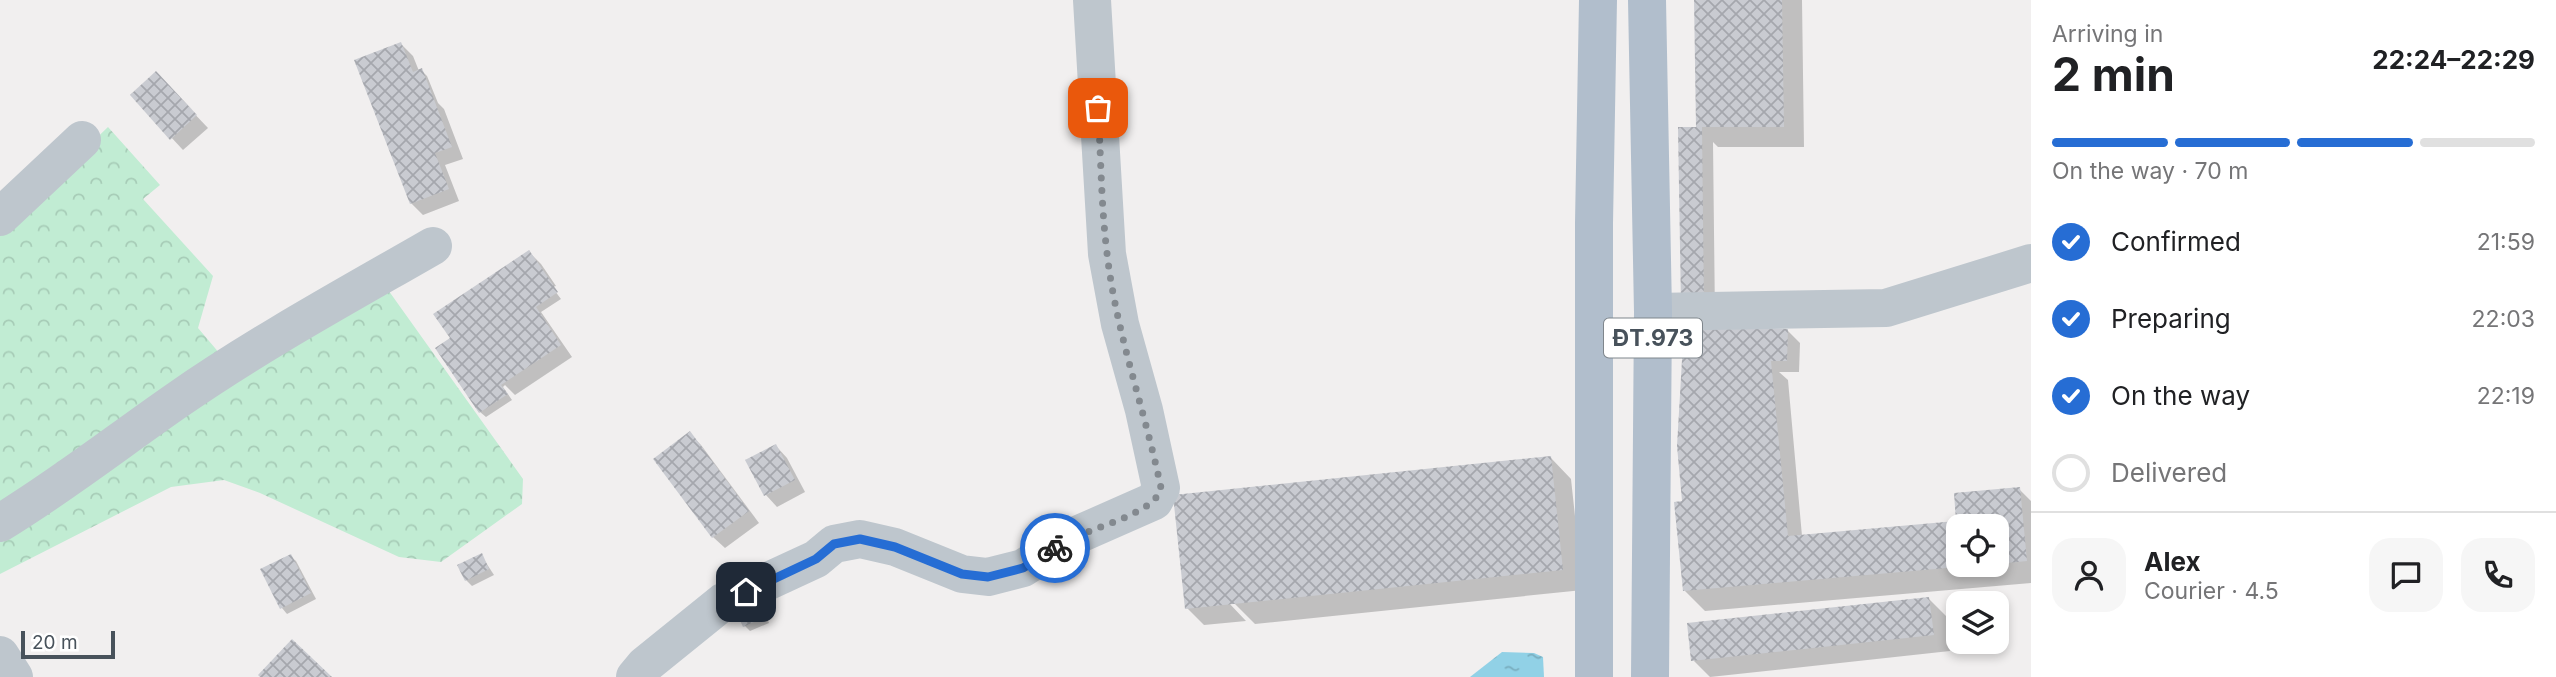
<!DOCTYPE html>
<meta charset="utf-8">
<style>
body{margin:0;font-family:Inter,sans-serif;background:#f6f6f6;color:#202124;height:100vh;display:flex;flex-direction:column;font-size:26px;white-space:nowrap}
*{box-sizing:border-box;margin:0}
p{font-size:23px;color:#757577}
.icon{flex:none;width:38px;height:38px;fill:none;stroke:currentColor;stroke-width:2;stroke-linecap:round;stroke-linejoin:round}
.map{position:relative;flex:1;overflow:hidden}
.side{display:flex;flex-direction:column;background:#fff;width:525px}
.side>*{flex:none}
.tools{position:absolute;left:1946px;top:514px;display:grid;gap:14px}
.tools a{display:grid;place-items:center;width:63px;height:63px;border-radius:14px;background:#fff;box-shadow:0 4px 10px #0003;font-size:35px}
.scale{position:absolute;left:21px;bottom:18px;width:94px;box-sizing:border-box;padding-left:7px;border:4px solid #48525b;border-top:0;font-size:19px;line-height:24px;white-space:nowrap;color:#48525b;-webkit-text-stroke:5px #fff;paint-order:stroke}
.pin{position:absolute;display:grid;place-items:center;width:60px;height:60px;color:#fff;margin:-30px;border-radius:14px;box-shadow:0 4px 10px #0006}
.courier{position:absolute;display:grid;place-items:center;width:70px;height:70px;margin:-35px;border:5px solid #266dd4;border-radius:50%;background:#fff;color:#222;box-shadow:0 2px 9px #0007}
.headline em{font-style:normal;font-weight:700}
.headline div{display:flex;flex-direction:column-reverse}
.headline{display:flex;align-items:center;justify-content:space-between;height:119px;padding:0 21px}
h1{font-size:46px;font-weight:700;line-height:52px}
.bar{display:grid;grid-template-columns:repeat(4,1fr);gap:10px 7px;align-content:center;height:84px;padding:0 21px}
.bar i{height:9px;border-radius:5px;background:#e0e0e0}
.bar .on{background:#266dd4}
.bar p{grid-column:span 4}
.line{display:flex;align-items:center;gap:18px;padding:0 21px;border-top:2px solid #e0e0e0}
.line div{flex:1}
.round{display:grid;place-items:center;flex:none;width:74px;height:74px;border-radius:21px;background:#f6f6f6}
ol{padding:0 21px;list-style:none}
li{display:flex;align-items:center;gap:21px;height:77px}
li p{margin-inline-start:auto}
li .icon{padding:7px;border-radius:50%;background:#266dd4;color:#fff;stroke-width:4}
li:last-child{color:#757577}
li i{width:38px;height:38px;border:4px solid #e0e0e0;border-radius:50%}
main{display:flex;flex:1;min-height:0}
.map>svg:first-child{display:block}
.forest{fill:url(#forest-crowns)}
.water{fill:url(#water-ripples)}
.shadow{fill:#0003;fill-rule:evenodd}
.building{fill:url(#building-cross-hatch)}
.lines{fill:none;stroke-linecap:round;stroke-linejoin:round}
.minor{stroke:#bec6cd;stroke-width:38}
.primary{stroke:#b1becc;stroke-width:38}
.done{stroke:#83898f;stroke-width:7;stroke-dasharray:0 12.6}
.route{stroke:#266dd4;stroke-width:9}
.labels{text-anchor:middle;dominant-baseline:central;stroke-width:5;stroke-linejoin:round;paint-order:stroke}
.shield{fill:#fff;stroke:#7f868c;stroke-width:2}
.shield-label{font-size:23px;font-weight:bold;fill:#48525b}
</style>
<main>
<div class="map">
<svg width="2031" height="677" viewBox="0 0 2031 677">
<defs>
<pattern id="forest-crowns" width="20" height="18" patternUnits="userSpaceOnUse" patternTransform="scale(1.75)"><rect width="20" height="18" fill="#c1ecd3"/><path d="M2 6a3 3 0 1 1 6 0M12 15a3 3 0 1 1 6 0" fill="none" stroke="#a7ccb7"/></pattern>
<pattern id="water-ripples" width="26" height="14" patternUnits="userSpaceOnUse" patternTransform="scale(1.75)"><rect width="26" height="14" fill="#91d1e6"/><path d="M2 4q2-2 4 0t4 0M15 11q2-2 4 0t4 0" fill="none" stroke="#78acbd"/></pattern>
<pattern id="building-cross-hatch" width="8" height="8" patternUnits="userSpaceOnUse" patternTransform="scale(1.75)"><rect width="8" height="8" fill="#c9cbd1"/><path d="M0 0l8 8M0 8l8-8" fill="none" stroke="#a5a7ad"/></pattern>
</defs>
<rect width="100%" height="100%" fill="#f1efef"/>
<!-- forest -->
<path class="forest" d="M108 127 160 185 143 199 213 276 198 328 237 374 386 287 523 479 522 504 441 562 399 557 260 493 224 480 171 487 0 574V231Z"/>
<!-- water -->
<path class="water" d="M1502 652 1534 653 1543 657 1544 677H1470Z"/>
<!-- shadow -->
<g class="shadow">
<path d="M1696 0H1802L1804 147H1718L1713 142 1715 318H1695L1700 129Z"/>
<path d="M401 44 413 56 419 71 421 70 427 76 438 103 444 109 463 159 445 165 459 201 423 215 411 203Z"/>
<path d="M168 86 208 128 183 150 132 95Z"/>
<path d="M529 252 541 264 556 286 552 287 561 299 541 312 572 357 515 395 505 385 503 387 512 400 486 417 480 412 452 338Z"/>
<path d="M1788 331 1800 343 1799 372H1779L1788 380 1802 536 1960 523 2019 489 2031 501V583L1705 611 1684 590V503ZM1958 527H1997V565H1958Z"/>
<path d="M690 434 701 445 759 523 725 548 713 537Z"/>
<path d="M776 446 787 458 805 492 777 507 766 495Z"/>
<path d="M1551 458 1571 479 1583 590 1255 624 1233 602H1228L1246 621 1204 625 1187 608Z"/>
<path d="M481 555 494 575 472 586 466 580Z"/>
<path d="M290 556 296 561 316 599 287 614 282 608 262 570Z"/>
<path d="M755 599 761 605 769 623 750 631 745 626Z"/>
<path d="M1929 599 1946 616 1950 651 1710 677 1693 660Z"/>
</g>
<!-- building -->
<g class="building">
<path d="M1694 0H1782L1784 127H1702L1704 307H1681L1678 127H1696Z"/>
<path d="M401 42 413 72 422 68 452 147 435 153 449 189 410 204 354 60Z"/>
<path d="M156 71 197 115 170 140 130 95Z"/>
<path d="M529 250 558 292 536 307 561 345 501 385 508 394 479 413 435 348 450 338 433 314Z"/>
<path d="M1684 325 1788 329 1787 361H1771L1788 536 1956 521 1954 493 2020 487 2027 561 1997 564V527H1958V567L1683 591 1674 502 1682 501 1677 446Z"/>
<path d="M690 431 749 511 712 538 653 459Z"/>
<path d="M776 444 795 480 764 496 745 460Z"/>
<path d="M1551 456 1563 570 1185 609 1173 495Z"/>
<path d="M482 553 489 569 465 581 457 565Z"/>
<path d="M291 554 311 593 280 609 260 569Z"/>
<path d="M755 597 765 617 743 627 734 607Z"/>
<path d="M1929 597 1934 635 1691 661 1687 623Z"/>
<path d="M292 639 332 677H260L258 675Z"/>
</g>
<g class="lines">
<!-- minor -->
<g class="minor">
<path d="M0 217 82 140"/>
<path d="M1653 312 1886 308 2031 263"/>
<path d="M0 523C61 486 117 442 176 401 258 344 346 296 433 246"/>
<path d="M0 655 14 677"/>
<path d="M635 677 645 665 723 602 816 559 834 544 860 539 895 547 962 574 988 577 1023 568 1070 538 1154 501 1161 488 1144 410 1120 324 1107 254 1092 0"/>
</g>
<!-- primary -->
<g class="primary">
<path d="M1647 0 1653 312 1650 677"/>
<path d="M1594 677V223L1598 0"/>
</g>
</g>
<g class="lines">
<!-- done -->
<path class="done" d="M1055 548C1084 529 1127 522 1152 502 1156 499 1159 493 1161 488 1145 410 1116 333 1107 253 1101 205 1101 156 1098 108"/>
<!-- route -->
<path class="route" d="M746 592 816 559 834 544 860 539 895 547 962 574 988 577 1023 568 1055 548"/>
</g>
<g class="labels">
<!-- shield labels -->
<rect class="shield" x="1604" y="318.5" width="98" height="39" rx="5"/>
<g class="shield-label">
<text x="1653" y="338">ĐT.973</text>
</g>
</g>
</svg>
<div class="tools">
<a><svg class="icon" aria-label="locate" viewBox="0 0 24 24"><circle cx="12" cy="12" r="6"/><path d="M12 2v4M12 18v4M2 12h4M18 12h4"/></svg></a>
<a><svg class="icon" aria-label="layers" viewBox="0 0 24 24"><path d="M12 4l9 5-9 5-9-5zM3 14l9 5 9-5"/></svg></a>
</div>
<div class="scale">20 m</div>
<div class="pin" style="left:1098px;top:108px;background:#ea580c"><svg class="icon" aria-label="bag" viewBox="0 0 24 24"><path d="M5 8h14l-1 12H6zM9 8a3 3 0 0 1 6 0"/></svg></div>
<div class="pin" style="left:746px;top:592px;background:#1f2937"><svg class="icon" aria-label="home" viewBox="0 0 24 24"><path d="M3 11l9-7 9 7M6 9v11h12V9"/></svg></div>
<div class="courier" style="left:1055px;top:548px"><svg class="icon" aria-label="bike" viewBox="0 0 24 24"><circle cx="6" cy="16" r="4"/><circle cx="18" cy="16" r="4"/><path d="M6 16l4-8h5l3 8M10 8l3 8H6M13 5h3"/></svg></div>
</div>
<section class="side">
<div class="headline"><div><h1>2 min</h1><p>Arriving in</p></div><em>22:24–22:29</em></div>
<div class="bar"><i class="on"></i><i class="on"></i><i class="on"></i><i></i><p>On the way · 70 m</p></div>
<ol>
<li><svg class="icon" aria-label="check" viewBox="0 0 24 24"><path d="M5 12l5 5 9-10"/></svg>Confirmed<p>21:59</p></li>
<li><svg class="icon" aria-label="check" viewBox="0 0 24 24"><path d="M5 12l5 5 9-10"/></svg>Preparing<p>22:03</p></li>
<li><svg class="icon" aria-label="check" viewBox="0 0 24 24"><path d="M5 12l5 5 9-10"/></svg>On the way<p>22:19</p></li>
<li><i></i>Delivered</li>
</ol>
<div class="line" style="height:126px"><a class="round"><svg class="icon" aria-label="person" viewBox="0 0 24 24"><circle cx="12" cy="8" r="4"/><path d="M4 21q1-7 8-7t8 7"/></svg></a><div><b>Alex</b><p>Courier · 4.5</p></div><a class="round"><svg class="icon" aria-label="chat" viewBox="0 0 24 24"><path d="M4 5h16v11H9l-5 4z"/></svg></a><a class="round"><svg class="icon" aria-label="phone" viewBox="0 0 24 24"><path d="M5 4h4l2 5-3 2q2 4 5 5l2-3 5 2v4C11 20 4 13 5 4z"/></svg></a></div>
</section>
</main>
